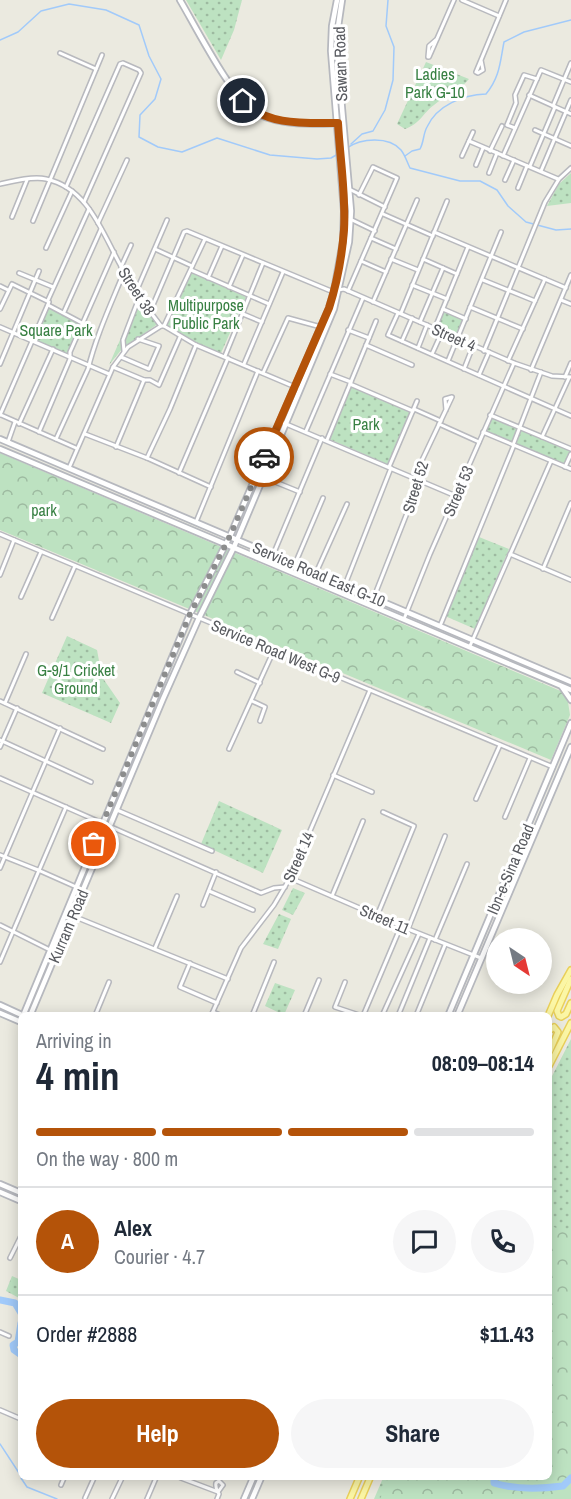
<!DOCTYPE html>
<meta charset="utf-8">
<style>
body{margin:0;font-family:"Archivo Narrow",sans-serif;background:#f6f6f7;color:#1f2937;height:100vh;display:flex;flex-direction:column;font-size:22px;white-space:nowrap}
*{box-sizing:border-box;margin:0}
p{font-size:20px;color:#747a83}
.icon{flex:none;width:33px;height:33px;fill:none;stroke:currentColor;stroke-width:2;stroke-linecap:round;stroke-linejoin:round}
.map{position:relative;flex:1;overflow:hidden}
.sheet{position:absolute;left:18px;top:1012px;width:534px;height:468px;display:flex;flex-direction:column;background:#fff;border-radius:9px;box-shadow:0 3px 15px #0003}
.sheet>*{flex:none}
.needle{width:39px;rotate:145deg}
.fabs{position:absolute;left:486px;top:928px;display:grid;gap:12px}
.fabs a{display:grid;place-items:center;width:66px;height:66px;border-radius:50%;background:#fff;box-shadow:0 3px 15px #0003;font-size:30px}
.pin{position:absolute;display:grid;place-items:center;width:51px;height:51px;color:#fff;margin:-26px;border:3px solid #fff;border-radius:50%;box-shadow:0 2px 6px #0007}
.courier{position:absolute;display:grid;place-items:center;width:60px;height:60px;margin:-30px;border:4px solid #b45309;border-radius:50%;background:#fff;color:#222;box-shadow:0 2px 8px #0007}
.overview em{font-style:normal;font-weight:700}
.overview div{display:flex;flex-direction:column-reverse}
.overview{display:flex;align-items:center;justify-content:space-between;height:102px;padding:0 18px}
h1{font-size:39px;font-weight:700;line-height:45px}
.bar{display:grid;grid-template-columns:repeat(4,1fr);gap:9px 6px;align-content:center;height:72px;padding:0 18px}
.bar i{height:8px;border-radius:4px;background:#e0e1e3}
.bar .active{background:#b45309}
.bar p{grid-column:span 4}
.line{display:flex;align-items:center;gap:15px;padding:0 18px;border-top:2px solid #e0e1e3}
.line div{flex:1}
.round{display:grid;place-items:center;flex:none;width:63px;height:63px;border-radius:32px;background:#f6f6f7}
.primary-button{display:flex;gap:12px;margin-top:auto;padding:12px 18px}
.primary-button a{flex:1;height:69px;border-radius:36px;background:#b45309;color:#fff;font-size:24px;font-weight:700;line-height:69px;text-align:center}
.primary-button a+a{background:#f6f6f7;color:#1f2937}
.map>svg:first-child{display:block}
.grass{fill:url(#grass-dots)}
.forest{fill:url(#forest-crowns)}
.lines{fill:none;stroke-linecap:round;stroke-linejoin:round}
.stream{stroke:#a1cafa;stroke-width:1.5}
.river{stroke:#a1cafa;stroke-width:7}
.street-casing{stroke:#b8b9be;stroke-width:6}
.secondary-casing{stroke:#b6b8be;stroke-width:8}
.primary-casing{stroke:#ead05a;stroke-width:8}
.street{stroke:#fff;stroke-width:3}
.secondary{stroke:#fff;stroke-width:4.5}
.primary{stroke:#fbf6a5;stroke-width:5}
.done{stroke:#8c8d8d;stroke-width:6;stroke-dasharray:0 10.8}
.route{stroke:#b45309;stroke-width:8}
.labels{text-anchor:middle;dominant-baseline:central;stroke-width:6;stroke-linejoin:round;paint-order:stroke}
.street-label{font-size:16px;fill:#595b60;stroke:#fff}
.park-label{font-size:16px;fill:#388043;stroke:#fff}
</style>
<div class="map">
<svg width="571" height="1499" viewBox="0 0 571 1499">
<defs>
<pattern id="grass-dots" width="8" height="8" patternUnits="userSpaceOnUse" patternTransform="scale(1.5)"><rect width="8" height="8" fill="#bde2c1"/><path d="M2 2h.1M6 6h.1" fill="none" stroke="#9dbaa0" stroke-width="1.8" stroke-linecap="round"/></pattern>
<pattern id="forest-crowns" width="20" height="18" patternUnits="userSpaceOnUse" patternTransform="scale(1.5)"><rect width="20" height="18" fill="#bde2c1"/><path d="M2 6a3 3 0 1 1 6 0M12 15a3 3 0 1 1 6 0" fill="none" stroke="#9dbaa0"/></pattern>
</defs>
<rect width="100%" height="100%" fill="#ebeae0"/>
<!-- grass -->
<g class="grass">
<path d="M186 0H242L234 30 221 60Z"/>
<path d="M426 62 469 79C459 91 446 95 434 105 423 113 420 124 405 129L397 124Z"/>
<path d="M571 173V203L547 206 559 184Z"/>
<path d="M191 272 246 297 221 353 185 338 167 325Z"/>
<path d="M138 299 159 323 122 349 109 365Z"/>
<path d="M45 305 80 320 67 354 31 339Z"/>
<path d="M444 311 465 319 457 338 435 328Z"/>
<path d="M351 386 411 412 389 465 329 439Z"/>
<path d="M490 417 571 451 564 466 484 432Z"/>
<path d="M479 537 509 549 475 629 445 616Z"/>
<path d="M67 636 97 650 102 677 120 703 111 723 42 693Z"/>
<path d="M219 801 282 830 263 873 201 844Z"/>
<path d="M293 888 305 893 293 915 282 910Z"/>
<path d="M279 914 291 919 278 949 263 944Z"/>
<path d="M275 983 295 990 284 1015 265 1006Z"/>
<path d="M571 1039V1499H374L383 1478H549V1082Z"/>
<path d="M12 1276 21 1280V1299L6 1291Z"/>
</g>
<!-- forest -->
<g class="forest">
<path d="M0 453 563 692 568 702 570 715 551 760 0 530Z"/>
<path d="M549 1225 571 1234V1499H380L389 1478H549Z"/>
</g>
<g class="lines">
<!-- stream -->
<g class="stream">
<path d="M0 40 18 32 41 11 69 4 106 10 139 25 149 56 161 79 155 99 140 115 139 137 158 147 182 152 217 138 270 155 317 159 331 158 338 154"/>
<path d="M351 144 362 134 373 131 385 110 393 80 394 47 386 26 388 0"/>
<path d="M347 148C361 138 389 136 401 150 405 155 407 162 410 168L460 181H480L497 190 508 206 526 222 556 230 571 229"/>
<path d="M405 156 412 151 420 149C424 142 423 134 427 127 437 105 463 95 486 94 500 77 500 62 504 42L524 32 571 20"/>
<path d="M0 1444 21 1476"/>
<path d="M21 1478 27 1487 57 1499"/>
</g>
<!-- river -->
<g class="river">
<path d="M0 1300 15 1303 21 1313"/>
<path d="M21 1323 18 1342 13 1345 14 1350 21 1355"/>
<path d="M494 1478V1483C516 1490 540 1489 563 1486L571 1478"/>
</g>
<!-- street casing -->
<g class="street-casing">
<g id="street">
<path d="M462 0 499 16"/>
<path d="M437 39 429 46 428 57H429L454 0"/>
<path d="M60 53 96 69"/>
<path d="M481 60 483 70 478 73 476 72 506 0"/>
<path d="M529 95 571 114"/>
<path d="M553 106 571 63"/>
<path d="M515 128 507 125 516 103 515 95 524 75 537 79"/>
<path d="M535 130 571 146"/>
<path d="M469 141 558 179"/>
<path d="M490 151 502 126"/>
<path d="M462 156 473 132"/>
<path d="M503 156 541 70 571 82"/>
<path d="M476 165 483 148"/>
<path d="M530 166 555 107"/>
<path d="M541 171 571 100"/>
<path d="M489 173 497 153"/>
<path d="M505 180 514 160"/>
<path d="M0 184C13 181 33 176 46 179 89 188 103 235 122 268 133 289 146 307 161 326H164L196 345 300 389"/>
<path d="M66 187 120 64 123 63 139 70 141 73 84 202"/>
<path d="M518 188 527 166"/>
<path d="M349 189 385 207"/>
<path d="M383 214 433 236"/>
<path d="M12 217 27 180"/>
<path d="M350 219 375 231"/>
<path d="M33 221 102 55"/>
<path d="M98 223 127 160"/>
<path d="M434 232 566 288"/>
<path d="M371 238 396 249"/>
<path d="M46 248 72 191"/>
<path d="M155 249 192 266"/>
<path d="M391 259 418 270"/>
<path d="M423 259 457 274"/>
<path d="M361 261 386 272"/>
<path d="M121 267 131 245"/>
<path d="M191 270 269 304"/>
<path d="M19 273 53 287"/>
<path d="M208 278 222 246"/>
<path d="M483 280 535 301"/>
<path d="M412 285 447 299"/>
<path d="M0 286 8 290"/>
<path d="M229 287 243 255"/>
<path d="M348 291 397 178 373 167 359 195"/>
<path d="M136 292 167 220"/>
<path d="M48 300 89 209"/>
<path d="M561 300 571 304"/>
<path d="M373 302 417 200"/>
<path d="M48 305 82 323"/>
<path d="M470 307 523 329"/>
<path d="M0 309 12 284 49 302 0 415"/>
<path d="M443 309 466 319"/>
<path d="M64 312 101 229"/>
<path d="M150 312 184 232 187 231 331 291 344 289 514 363 552 376 571 377"/>
<path d="M398 313 388 335 571 416"/>
<path d="M401 313 447 201"/>
<path d="M243 314 262 322"/>
<path d="M420 322 443 268"/>
<path d="M164 326 205 239"/>
<path d="M0 327 109 374"/>
<path d="M435 328 468 247"/>
<path d="M348 330 369 338"/>
<path d="M402 341 412 318"/>
<path d="M366 345 412 365"/>
<path d="M418 348 427 325"/>
<path d="M124 351 123 340 139 298"/>
<path d="M484 351 545 202 559 179 571 168"/>
<path d="M432 354 442 332"/>
<path d="M225 356 263 263"/>
<path d="M121 357 149 369 159 346 138 339"/>
<path d="M448 361 501 232"/>
<path d="M508 361 545 279"/>
<path d="M0 364 39 271"/>
<path d="M244 364 283 272"/>
<path d="M113 367 144 380H150L159 385 180 337"/>
<path d="M464 369 473 346"/>
<path d="M531 370 571 275"/>
<path d="M263 373 288 318 321 327"/>
<path d="M330 374 351 382"/>
<path d="M479 375 489 352"/>
<path d="M565 377 571 363"/>
<path d="M350 384 413 411"/>
<path d="M414 409 441 421"/>
<path d="M1 415 76 448"/>
<path d="M490 415 571 449"/>
<path d="M279 421 456 496"/>
<path d="M19 424 53 349"/>
<path d="M439 424 479 442"/>
<path d="M306 431 363 298"/>
<path d="M39 432 70 359V352L114 252"/>
<path d="M483 432 571 469"/>
<path d="M85 434 147 458 211 487"/>
<path d="M542 437 569 378"/>
<path d="M56 439 88 369C96 336 111 304 124 272"/>
<path d="M327 440 376 321"/>
<path d="M8 442 15 422"/>
<path d="M513 445 541 372"/>
<path d="M116 447 144 380"/>
<path d="M147 458 170 409 196 345"/>
<path d="M389 467 417 401"/>
<path d="M565 467 571 454"/>
<path d="M69 468 113 367 128 347 161 326"/>
<path d="M179 473 228 358"/>
<path d="M263 477 300 492"/>
<path d="M196 522 258 371"/>
<path d="M0 534 553 767"/>
<path d="M510 554 571 580"/>
<path d="M273 555 322 438"/>
<path d="M295 564 323 498"/>
<path d="M543 569 571 503"/>
<path d="M316 573 347 504"/>
<path d="M0 575 14 540"/>
<path d="M345 585 391 468"/>
<path d="M21 597 41 552"/>
<path d="M374 597 420 480 416 473 452 397 445 399 446 410"/>
<path d="M52 618 75 566"/>
<path d="M404 619 430 554 514 363"/>
<path d="M440 626 514 445"/>
<path d="M470 646 551 461"/>
<path d="M237 672 260 683"/>
<path d="M0 701 103 749"/>
<path d="M252 701 265 707 260 721"/>
<path d="M5 703 26 654"/>
<path d="M0 740 91 782"/>
<path d="M0 747 17 708"/>
<path d="M229 749 274 650"/>
<path d="M333 775 372 792"/>
<path d="M0 778 261 893 274 888 285 887"/>
<path d="M476 799 500 745"/>
<path d="M117 810 212 851"/>
<path d="M505 817 530 758"/>
<path d="M0 855 38 870 83 890"/>
<path d="M0 868 60 728"/>
<path d="M290 878 408 929 481 958"/>
<path d="M209 891 253 910"/>
<path d="M332 896 363 821"/>
<path d="M203 905 216 872"/>
<path d="M73 916 228 979"/>
<path d="M377 916 414 826 383 812"/>
<path d="M0 925 50 950"/>
<path d="M408 929 445 836"/>
<path d="M435 940 467 864"/>
<path d="M155 948 177 896"/>
<path d="M0 962 66 807"/>
<path d="M190 963 180 987 217 1003"/>
<path d="M345 982 335 1007 362 1016"/>
<path d="M213 1012 222 1016"/>
<path d="M95 1016 109 982"/>
<path d="M211 1016 241 948 274 905 290 878 370 690"/>
<path d="M252 1016 274 962"/>
<path d="M304 1016 319 980"/>
<path d="M363 1016 401 926"/>
<path d="M382 1016 419 934"/>
<path d="M398 1016 430 938"/>
<path d="M416 1016 445 945"/>
<path d="M10 1258 21 1236"/>
<path d="M0 1332 9 1336"/>
<path d="M0 1410 21 1419"/>
<path d="M181 1478 218 1492"/>
<path d="M61 1485 64 1478"/>
<path d="M85 1498 94 1478"/>
<path d="M112 1499 122 1478"/>
<path d="M147 1499 156 1478"/>
<path d="M217 1499 219 1494C217 1490 215 1488 216 1483L219 1481 223 1485 218 1492"/>
</g>
</g>
<!-- secondary casing -->
<g class="secondary-casing">
<g id="secondary">
<path d="M180 0C196 27 233 101 258 114 282 126 315 124 341 123"/>
<path d="M0 439 571 682"/>
<path d="M0 449 571 690"/>
<path d="M562 687 571 700"/>
<path d="M0 1005 24 1016"/>
<path d="M0 1013 21 1022"/>
<path d="M23 1016 190 614 230 536 329 308 334 291 343 241 344 211 331 51 332 26 337 0"/>
<path d="M30 1016 163 699 199 618 234 547 334 309 349 242 351 211 337 51 338 27 342 0"/>
<path d="M448 1016 571 723"/>
<path d="M457 1016 571 747"/>
<path d="M0 1184 21 1193"/>
<path d="M0 1192 21 1201"/>
<path d="M244 1499 253 1478"/>
<path d="M252 1499 261 1478"/>
</g>
</g>
<!-- primary casing -->
<g class="primary-casing">
<g id="primary">
<path d="M571 979 557 1011 559 1016 561 1017 566 1014 571 1003"/>
<path d="M548 1016 557 995 571 970"/>
<path d="M549 1031 554 1027 558 1032 549 1053"/>
<path d="M549 1066 571 1023"/>
<path d="M350 1499 359 1478"/>
<path d="M361 1499 370 1478"/>
</g>
</g>
<!-- street -->
<use href="#street" class="street"/>
<!-- secondary -->
<use href="#secondary" class="secondary"/>
<!-- primary -->
<use href="#primary" class="primary"/>
</g>
<g class="lines">
<!-- done -->
<path class="done" d="M94 844 190 614 230 536 264 457"/>
<!-- route -->
<path class="route" d="M243 101C267 126 305 123 338 123 340 159 346 195 344 230 342 256 337 283 329 308L264 457"/>
</g>
<g class="labels">
<!-- street labels -->
<g class="street-label">
<text transform="translate(340 64) rotate(-92)">Sawan Road</text>
<text transform="translate(137 291) rotate(57)">Street 38</text>
<text transform="translate(454 337) rotate(24)">Street 4</text>
<text transform="translate(415 487) rotate(-73)">Street 52</text>
<text transform="translate(458 491) rotate(-67)">Street 53</text>
<text transform="translate(319 574) rotate(23)">Service Road East G-10</text>
<text transform="translate(276 651) rotate(23)">Service Road West G-9</text>
<text transform="translate(298 857) rotate(-66)">Street 14</text>
<text transform="translate(510 869) rotate(-67)">Ibn-e-Sina Road</text>
<text transform="translate(385 919) rotate(23)">Street 11</text>
<text transform="translate(68 926) rotate(-67)">Kurram Road</text>
</g>
<!-- park labels -->
<g class="park-label">
<text x="435" y="74">Ladies<tspan x="435" dy="18">Park G-10</tspan></text>
<text x="206" y="305">Multipurpose<tspan x="206" dy="18">Public Park</tspan></text>
<text x="56" y="330">Square Park</text>
<text x="366" y="424">Park</text>
<text x="44" y="510">park</text>
<text x="76" y="670">G-9/1 Cricket<tspan x="76" dy="18">Ground</tspan></text>
</g>
</g>
</svg>
<div class="fabs">
<a><svg class="needle" viewBox="-14 -14 28 28"><path d="M0-13l5 13h-10z" fill="#e53935"/><path d="M0 13l5-13h-10z" fill="#747a83"/></svg></a>
</div>
<div class="pin" style="left:94px;top:844px;background:#ea580c"><svg class="icon" aria-label="bag" viewBox="0 0 24 24"><path d="M5 8h14l-1 12H6zM9 8a3 3 0 0 1 6 0"/></svg></div>
<div class="pin" style="left:243px;top:101px;background:#1f2937"><svg class="icon" aria-label="home" viewBox="0 0 24 24"><path d="M3 11l9-7 9 7M6 9v11h12V9"/></svg></div>
<div class="courier" style="left:264px;top:457px"><svg class="icon" aria-label="car" viewBox="0 0 24 24"><path d="M5 17H2v-5l4-1 3-4h7l3 4 3 1v5h-3M9 17h6M6 11h13"/><circle cx="7" cy="17" r="2"/><circle cx="17" cy="17" r="2"/></svg></div>
<section class="sheet">
<div class="overview"><div><h1>4 min</h1><p>Arriving in</p></div><em>08:09–08:14</em></div>
<div class="bar"><i class="active"></i><i class="active"></i><i class="active"></i><i></i><p>On the way · 800 m</p></div>
<div class="line" style="height:108px"><b class="round" style="background:#b45309;color:#fff">A</b><div><b>Alex</b><p>Courier · 4.7</p></div><a class="round"><svg class="icon" aria-label="chat" viewBox="0 0 24 24"><path d="M4 5h16v11H9l-5 4z"/></svg></a><a class="round"><svg class="icon" aria-label="phone" viewBox="0 0 24 24"><path d="M5 4h4l2 5-3 2q2 4 5 5l2-3 5 2v4C11 20 4 13 5 4z"/></svg></a></div>
<div class="line" style="height:78px"><div>Order #2888</div><b>$11.43</b></div>
<div class="primary-button"><a>Help</a><a>Share</a></div>
</section>
</div>
